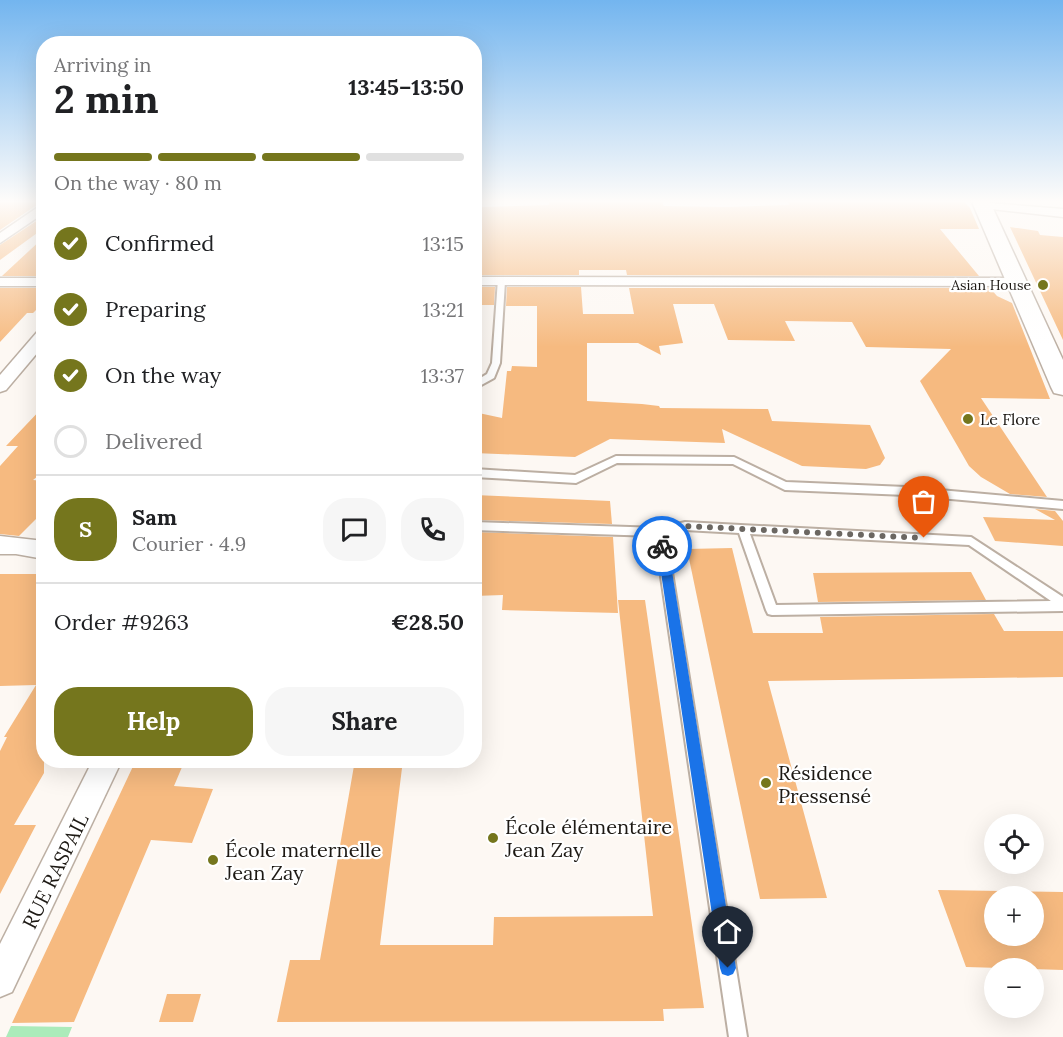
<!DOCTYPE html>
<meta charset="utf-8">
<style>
body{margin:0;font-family:Lora,serif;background:#f6f6f6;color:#202124;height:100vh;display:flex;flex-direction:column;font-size:22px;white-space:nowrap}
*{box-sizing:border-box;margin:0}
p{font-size:20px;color:#757577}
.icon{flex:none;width:33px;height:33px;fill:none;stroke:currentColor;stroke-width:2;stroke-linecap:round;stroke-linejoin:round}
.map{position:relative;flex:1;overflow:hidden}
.drawer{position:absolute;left:36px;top:36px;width:446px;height:732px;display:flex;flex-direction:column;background:#fff;border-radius:24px;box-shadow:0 6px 24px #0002}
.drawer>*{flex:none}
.controls{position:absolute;left:984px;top:814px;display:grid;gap:12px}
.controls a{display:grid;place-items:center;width:60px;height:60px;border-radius:50%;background:#fff;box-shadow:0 6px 24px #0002;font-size:30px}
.pin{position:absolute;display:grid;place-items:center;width:51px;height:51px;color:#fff;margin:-62px -26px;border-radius:50% 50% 50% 0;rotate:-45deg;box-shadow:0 0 6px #0007}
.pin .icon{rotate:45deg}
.courier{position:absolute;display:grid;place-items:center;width:60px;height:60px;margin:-30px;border:4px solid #1a73e8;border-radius:50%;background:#fff;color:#222;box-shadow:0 2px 8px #0007}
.head em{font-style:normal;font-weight:700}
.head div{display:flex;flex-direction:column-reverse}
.head{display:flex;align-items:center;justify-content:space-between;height:102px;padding:0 18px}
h1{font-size:39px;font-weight:700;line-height:45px}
.bar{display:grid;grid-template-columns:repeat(4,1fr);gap:9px 6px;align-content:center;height:72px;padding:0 18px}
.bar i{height:8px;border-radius:4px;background:#e0e0e0}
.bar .active{background:#75761d}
.bar p{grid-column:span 4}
.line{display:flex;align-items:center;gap:15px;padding:0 18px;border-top:2px solid #e0e0e0}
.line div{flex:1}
.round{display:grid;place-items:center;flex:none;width:63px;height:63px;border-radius:24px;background:#f6f6f6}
ol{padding:0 18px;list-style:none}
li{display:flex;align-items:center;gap:18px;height:66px}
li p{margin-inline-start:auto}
li .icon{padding:6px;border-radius:50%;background:#75761d;color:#fff;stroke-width:4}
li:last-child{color:#757577}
li i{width:33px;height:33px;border:3px solid #e0e0e0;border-radius:50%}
.primary-button{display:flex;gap:12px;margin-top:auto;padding:12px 18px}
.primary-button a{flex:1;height:69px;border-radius:24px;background:#75761d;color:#fff;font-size:24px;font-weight:700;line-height:69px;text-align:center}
.primary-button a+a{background:#f6f6f6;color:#202124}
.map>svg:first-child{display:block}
.green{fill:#abebba}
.building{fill:#f6ba80;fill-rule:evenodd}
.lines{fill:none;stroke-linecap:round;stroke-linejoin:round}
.lane-casing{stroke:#bcafa3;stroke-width:4}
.street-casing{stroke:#bcafa3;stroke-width:3}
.secondary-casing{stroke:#bcafa3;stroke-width:3}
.lane{fill:#fff;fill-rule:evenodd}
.street{fill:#fff;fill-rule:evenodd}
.secondary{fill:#fff;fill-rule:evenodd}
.route{fill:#1a73e8}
.done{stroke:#6b6762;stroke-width:6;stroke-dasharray:0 10.8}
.poi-dot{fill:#75761d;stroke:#fff;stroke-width:2}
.labels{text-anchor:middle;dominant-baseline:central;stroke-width:4.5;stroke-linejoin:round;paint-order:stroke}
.far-poi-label{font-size:14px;fill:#1d1914;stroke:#fff;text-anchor:end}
.poi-label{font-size:16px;fill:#1d1914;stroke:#fff;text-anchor:start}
.near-poi-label{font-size:20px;fill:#1d1914;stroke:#fff;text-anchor:start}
.near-street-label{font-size:20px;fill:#1d1914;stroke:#fff}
</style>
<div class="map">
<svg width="1063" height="1037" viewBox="0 0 1063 1037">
<rect width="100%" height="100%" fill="#fdf8f3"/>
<!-- green -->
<path class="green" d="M11 1026 72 1027 68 1037H6Z"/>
<!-- building -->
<g class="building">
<path d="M0 202H41L0 230Z"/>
<path d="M549 202H662L664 206 727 207 789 205 788 202H964L970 208 979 229H940L979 276 627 275 626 270H579V275H474V221H479L481 207 549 205Z"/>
<path d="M44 216V228L0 260V245Z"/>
<path d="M1010 227 1038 231 1040 235 1063 237V340Z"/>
<path d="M44 237V276H2Z"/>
<path d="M474 287H495L494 305H474Z"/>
<path d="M507 287H581L583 314H634L629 288H990L997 296 1012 303 1050 399 981 398 1047 497 1010 494 981 477 969 466 920 381 951 349 866 347 852 322 785 321 795 341 728 340 714 304H673L683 343 659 346 661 355 638 343H587V401L642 404 659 406 660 408 768 409 772 421 870 425 885 458 880 465 866 469 802 466 722 429 725 443 610 439 575 457 474 453V412L502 418 507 371H511L512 366 537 367V306H506Z"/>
<path d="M0 288H44V302L33 313H27L0 342Z"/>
<path d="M44 406V471L33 480 44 481V511L19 536 0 534V466L18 446H6Z"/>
<path d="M474 495 610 501 612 524 474 520Z"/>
<path d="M1035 509 1055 511 1063 521V546L995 541 983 517 1055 520Z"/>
<path d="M474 532 613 537 618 613 502 610 503 595 474 596Z"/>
<path d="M732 548 753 633H823L820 617 994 614 1004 631H1063V677L768 681 827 898 760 899 687 549Z"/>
<path d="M971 572 986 600 818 602 813 573Z"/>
<path d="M0 574H44V773L14 825H36L0 894V751L7 737H4L36 685 0 686Z"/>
<path d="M618 600H645L704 1008 663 1009 664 1021 277 1022 290 960H320L355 760H403L380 945H493L494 917 653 916Z"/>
<path d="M136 760H185L174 786 213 789 192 843 151 840 74 1022 12 1023Z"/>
<path d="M938 890 1063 892V970L966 967ZM994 897H1034V936H994Z"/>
<path d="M167 994H201L193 1022H159Z"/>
</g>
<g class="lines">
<!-- lane casing -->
<g class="lane-casing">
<g id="lane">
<path d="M498 279 505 281 500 363 494 378 474 389V382L487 374 492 363Z"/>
<path d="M616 456 734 457 786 482 906 487 1063 501V509L906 495 785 490 733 464 617 463 576 483 474 477V469L575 475Z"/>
<path d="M474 522 660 528 685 522 971 537 1063 597V611L772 615 768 614 766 610 739 533 685 530 666 535 747 1037H729L655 536 474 530ZM750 534 969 545 1051 601 776 605Z"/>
</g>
</g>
<!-- street casing -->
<g class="street-casing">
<g id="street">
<path d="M977 202 1063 209V217L982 208 978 207Z"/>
<path d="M44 203V213L0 243V233Z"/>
<path d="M474 277 1019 278 1026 282 1019 286 474 285Z"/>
<rect x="0" y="278" width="44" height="8"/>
<path d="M44 329V345L6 390 0 392V375L38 331Z"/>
<path d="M0 536 44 541V559L16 554H0Z"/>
<path d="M93 760H122L12 992 0 997V944Z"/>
</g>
</g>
<!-- secondary casing -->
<g class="secondary-casing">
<path id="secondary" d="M972 202H990L1063 360V395L1054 393 1051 387Z"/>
</g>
<!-- lane -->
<use href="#lane" class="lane"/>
<!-- street -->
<use href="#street" class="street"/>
<!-- secondary -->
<use href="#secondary" class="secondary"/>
</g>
<!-- sky -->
<linearGradient id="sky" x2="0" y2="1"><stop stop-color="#73b5ef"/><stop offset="0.58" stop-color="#fefcfa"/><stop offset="1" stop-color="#fefcfa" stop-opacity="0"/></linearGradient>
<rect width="1063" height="347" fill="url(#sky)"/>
<!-- route -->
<path class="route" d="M662 542 668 546 736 968 733 974 728 976 722 974 720 968 657 546Z"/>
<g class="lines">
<!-- done -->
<path class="done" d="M662 546 660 532 685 526 924 538"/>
</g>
<!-- markers -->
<g class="poi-dot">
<circle cx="1043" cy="285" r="6"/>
<circle cx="968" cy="419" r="6"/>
<circle cx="766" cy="783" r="6"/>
<circle cx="493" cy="838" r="6"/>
<circle cx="213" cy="860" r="6"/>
</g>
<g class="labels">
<!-- far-poi labels -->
<g class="far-poi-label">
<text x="1031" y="285">Asian House</text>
</g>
<!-- poi labels -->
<g class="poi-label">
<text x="980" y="419">Le Flore</text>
</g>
<!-- near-poi labels -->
<g class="near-poi-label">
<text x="778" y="772">Résidence<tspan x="778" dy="23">Pressensé</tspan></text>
<text x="505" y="826">École élémentaire<tspan x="505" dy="23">Jean Zay</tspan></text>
<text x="225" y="849">École maternelle<tspan x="225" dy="23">Jean Zay</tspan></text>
</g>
<!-- near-street labels -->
<g class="near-street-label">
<text transform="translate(55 871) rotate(-64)">RUE RASPAIL</text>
</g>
</g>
</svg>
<div class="controls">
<a><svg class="icon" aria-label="locate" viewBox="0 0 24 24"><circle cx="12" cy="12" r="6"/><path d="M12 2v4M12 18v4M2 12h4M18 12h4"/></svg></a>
<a>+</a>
<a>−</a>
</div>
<div class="pin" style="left:924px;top:538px;background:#ea580c"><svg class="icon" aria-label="bag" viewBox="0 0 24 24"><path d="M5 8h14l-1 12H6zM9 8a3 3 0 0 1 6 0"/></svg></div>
<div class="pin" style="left:728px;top:968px;background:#1f2937"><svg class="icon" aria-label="home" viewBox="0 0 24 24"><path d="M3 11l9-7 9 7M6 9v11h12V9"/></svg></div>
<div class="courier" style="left:662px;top:546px"><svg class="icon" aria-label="bike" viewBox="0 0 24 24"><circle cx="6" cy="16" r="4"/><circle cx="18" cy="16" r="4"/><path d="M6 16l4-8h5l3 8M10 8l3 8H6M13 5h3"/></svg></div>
<section class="drawer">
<div class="head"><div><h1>2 min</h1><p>Arriving in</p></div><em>13:45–13:50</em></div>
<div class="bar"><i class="active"></i><i class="active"></i><i class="active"></i><i></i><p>On the way · 80 m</p></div>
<ol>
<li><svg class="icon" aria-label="check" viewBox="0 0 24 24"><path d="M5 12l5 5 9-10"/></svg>Confirmed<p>13:15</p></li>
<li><svg class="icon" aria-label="check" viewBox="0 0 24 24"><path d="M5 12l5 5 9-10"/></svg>Preparing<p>13:21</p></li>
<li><svg class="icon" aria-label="check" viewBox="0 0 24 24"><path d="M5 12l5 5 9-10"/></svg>On the way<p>13:37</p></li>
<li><i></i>Delivered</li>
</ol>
<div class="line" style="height:108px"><b class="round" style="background:#75761d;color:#fff">S</b><div><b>Sam</b><p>Courier · 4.9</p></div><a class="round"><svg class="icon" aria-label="chat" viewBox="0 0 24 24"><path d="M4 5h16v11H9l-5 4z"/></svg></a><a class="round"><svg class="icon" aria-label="phone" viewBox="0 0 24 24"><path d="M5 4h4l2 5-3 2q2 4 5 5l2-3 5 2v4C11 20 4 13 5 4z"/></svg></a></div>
<div class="line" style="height:78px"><div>Order #9263</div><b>€28.50</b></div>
<div class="primary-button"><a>Help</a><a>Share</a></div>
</section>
</div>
